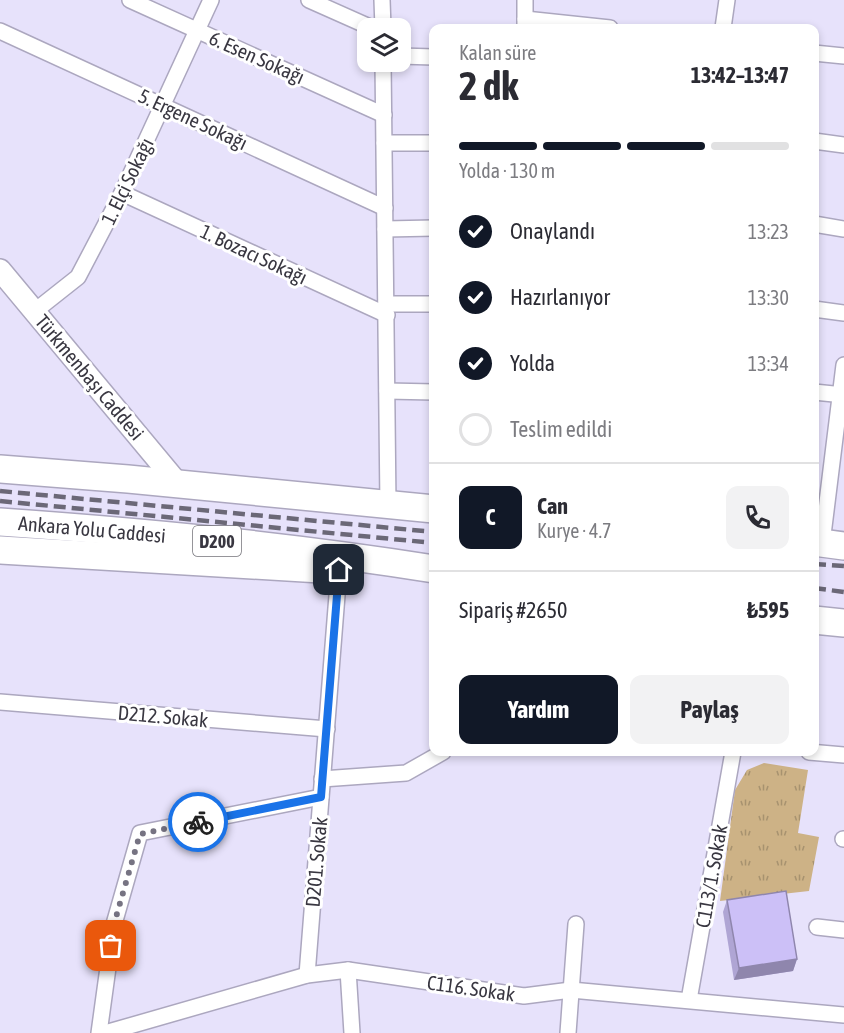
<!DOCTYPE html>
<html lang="tr">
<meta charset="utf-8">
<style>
body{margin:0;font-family:"Asap Condensed",sans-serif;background:#f2f2f3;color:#2b2b33;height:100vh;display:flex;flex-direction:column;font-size:22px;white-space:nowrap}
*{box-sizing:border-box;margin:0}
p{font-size:20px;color:#7c7c81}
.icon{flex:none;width:33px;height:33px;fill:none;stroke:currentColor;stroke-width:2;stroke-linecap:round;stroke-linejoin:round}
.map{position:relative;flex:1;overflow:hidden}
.sheet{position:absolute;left:429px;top:24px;width:390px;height:732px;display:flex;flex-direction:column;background:#fff;border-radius:12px;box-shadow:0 3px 9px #0003}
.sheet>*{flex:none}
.controls{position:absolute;left:357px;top:18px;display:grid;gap:12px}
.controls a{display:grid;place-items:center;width:54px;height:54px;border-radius:12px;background:#fff;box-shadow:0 3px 9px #0003;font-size:30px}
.pin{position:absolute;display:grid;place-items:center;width:51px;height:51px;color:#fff;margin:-26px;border-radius:12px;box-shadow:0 3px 9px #0006}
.courier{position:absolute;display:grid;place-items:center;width:60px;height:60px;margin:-30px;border:4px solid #1a73e8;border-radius:50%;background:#fff;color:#222;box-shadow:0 2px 8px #0007}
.summary em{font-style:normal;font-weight:700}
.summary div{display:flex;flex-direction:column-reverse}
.summary{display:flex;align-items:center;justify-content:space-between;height:102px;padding:0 30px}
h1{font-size:39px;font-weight:700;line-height:45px}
.bar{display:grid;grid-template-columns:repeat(4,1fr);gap:9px 6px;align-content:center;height:72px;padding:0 30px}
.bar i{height:8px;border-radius:4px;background:#e1e1e2}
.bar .selected{background:#111827}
.bar p{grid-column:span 4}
.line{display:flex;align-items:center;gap:15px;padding:0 30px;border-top:2px solid #e1e1e2}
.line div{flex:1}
.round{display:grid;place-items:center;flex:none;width:63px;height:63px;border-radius:12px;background:#f2f2f3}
ol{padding:0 30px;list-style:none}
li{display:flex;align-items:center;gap:18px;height:66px}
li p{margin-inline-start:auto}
li .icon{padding:6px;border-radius:50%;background:#111827;color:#fff;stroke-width:4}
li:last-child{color:#7c7c81}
li i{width:33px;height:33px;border:3px solid #e1e1e2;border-radius:50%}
.primary-button{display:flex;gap:12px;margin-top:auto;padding:12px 30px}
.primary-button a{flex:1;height:69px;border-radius:12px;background:#111827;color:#fff;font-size:24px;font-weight:700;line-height:69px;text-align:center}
.primary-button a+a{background:#f2f2f3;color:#2b2b33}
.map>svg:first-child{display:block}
.grass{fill:url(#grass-tufts)}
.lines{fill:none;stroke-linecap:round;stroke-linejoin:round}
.street-casing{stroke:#aca7bf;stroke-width:18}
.secondary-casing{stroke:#aca7bf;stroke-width:24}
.highway-casing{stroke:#aca7bf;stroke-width:30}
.street{stroke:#fff;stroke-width:15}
.secondary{stroke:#fff;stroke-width:21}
.highway{stroke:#fff;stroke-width:27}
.rail{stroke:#6b6877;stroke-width:4.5;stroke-dasharray:12 6;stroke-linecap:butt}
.wall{fill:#afa5d4}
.shaded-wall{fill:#8f86ad}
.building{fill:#ccc0f7;stroke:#8f86ad;stroke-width:1.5}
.done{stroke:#767382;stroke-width:6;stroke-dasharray:0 10.8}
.route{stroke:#1a73e8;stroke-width:8}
.labels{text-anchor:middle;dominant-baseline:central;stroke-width:6;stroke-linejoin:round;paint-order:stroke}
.shield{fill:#fff;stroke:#74737a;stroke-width:1.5}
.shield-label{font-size:18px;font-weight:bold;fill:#393741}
.street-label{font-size:20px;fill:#393741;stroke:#fff}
</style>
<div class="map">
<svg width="844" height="1033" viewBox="0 0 844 1033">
<defs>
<pattern id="grass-tufts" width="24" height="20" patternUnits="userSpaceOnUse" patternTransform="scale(1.5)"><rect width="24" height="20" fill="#cdb286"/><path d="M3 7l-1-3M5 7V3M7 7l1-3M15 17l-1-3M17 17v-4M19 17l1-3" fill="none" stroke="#a7926f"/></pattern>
</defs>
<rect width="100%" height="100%" fill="#e7e2fb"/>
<!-- grass -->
<path class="grass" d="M764 763 808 770 798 833 819 837 809 891 720 901 735 790 747 770Z"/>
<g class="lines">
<!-- street casing -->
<g class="street-casing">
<g id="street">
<path d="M130 0 384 115"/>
<path d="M309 0 372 28"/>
<path d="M382 0 383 28"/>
<path d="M525 0V28"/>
<path d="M525 19 610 28"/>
<path d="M723 28 727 0"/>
<path d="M0 31 385 208"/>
<path d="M814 53 844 56"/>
<path d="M400 56 434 57"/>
<path d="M383 62 388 505"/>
<path d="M814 141 844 145"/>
<path d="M384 143H434"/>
<path d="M122 193 387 315"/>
<path d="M814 224 844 229"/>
<path d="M385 229 434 228"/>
<path d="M387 304H434"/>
<path d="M814 309 844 313"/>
<path d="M35 311 78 277 122 193 211 0"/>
<path d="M387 391 434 392"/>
<path d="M814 392 844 395"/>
<path d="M822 543 844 365"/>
<path d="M0 702 327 729"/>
<path d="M809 752 844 755"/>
<path d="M322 779 406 773 443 752"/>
<path d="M843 839H844"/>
<path d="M817 927 844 930"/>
<path d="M348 970 352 1033"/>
<path d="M307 975 339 570"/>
<path d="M689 1000 733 752"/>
<path d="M99 1033 114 924 140 833 321 797"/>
<path d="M105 1033 307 975 348 970 524 996 571 990 844 1015"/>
<path d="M568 1033 576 924"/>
</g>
</g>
<!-- secondary casing -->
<g class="secondary-casing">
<path id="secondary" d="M0 270 179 485"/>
</g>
<!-- highway casing -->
<g class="highway-casing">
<g id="highway">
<path d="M0 469 128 479 434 509"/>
<path d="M0 522C145 532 290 546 434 569"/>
<path d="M814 542 844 546"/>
<path d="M0 550 337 570"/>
<path d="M814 620 844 623"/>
</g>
</g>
<!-- street -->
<use href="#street" class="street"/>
<!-- secondary -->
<use href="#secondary" class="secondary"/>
<!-- highway -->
<use href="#highway" class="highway"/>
<!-- rail -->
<g class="rail">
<path d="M0 491 434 532"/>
<path d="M0 501 434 543"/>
<path d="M814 564 844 566"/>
<path d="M814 588 844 592"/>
</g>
</g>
<!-- wall -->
<path class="wall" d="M727 900 797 959 793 971 734 980 723 912Z"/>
<!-- shaded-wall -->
<path class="shaded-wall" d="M797 959 793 971 734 980 739 968Z"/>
<!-- building -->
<path class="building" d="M786 891 797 959 739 968 727 900Z"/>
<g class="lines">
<!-- done -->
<path class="done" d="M111 946 114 924 140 834 198 822"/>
<!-- route -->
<path class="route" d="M198 822 321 797 339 570"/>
</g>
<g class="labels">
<!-- shield labels -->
<rect class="shield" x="193" y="526" width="48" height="30" rx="4.5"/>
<g class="shield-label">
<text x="217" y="541">D200</text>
</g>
<!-- street labels -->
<g class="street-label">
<text transform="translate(257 57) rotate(24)">6. Esen Sokağı</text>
<text transform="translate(193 119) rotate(25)">5. Ergene Sokağı</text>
<text transform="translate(127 181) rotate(-64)">1. Elçi Sokağı</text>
<text transform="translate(254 254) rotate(25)">1. Bozacı Sokağı</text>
<text transform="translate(90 377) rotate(50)">Türkmenbaşı Caddesi</text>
<text transform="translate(92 529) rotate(5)">Ankara Yolu Caddesi</text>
<text transform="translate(163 716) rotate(5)">D212. Sokak</text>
<text transform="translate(316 862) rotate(-85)">D201. Sokak</text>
<text transform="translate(711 876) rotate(-80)">C113/1. Sokak</text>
<text transform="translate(471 988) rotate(8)">C116. Sokak</text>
</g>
</g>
</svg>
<div class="controls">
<a><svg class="icon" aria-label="layers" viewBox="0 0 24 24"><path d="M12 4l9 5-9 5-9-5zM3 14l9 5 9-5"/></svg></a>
</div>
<div class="pin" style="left:111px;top:946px;background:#ea580c"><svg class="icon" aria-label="bag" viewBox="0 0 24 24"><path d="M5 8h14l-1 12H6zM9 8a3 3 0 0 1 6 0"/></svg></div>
<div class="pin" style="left:339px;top:570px;background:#1f2937"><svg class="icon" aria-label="home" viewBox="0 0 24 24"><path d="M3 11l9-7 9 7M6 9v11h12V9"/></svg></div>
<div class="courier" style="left:198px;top:822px"><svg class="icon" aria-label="bike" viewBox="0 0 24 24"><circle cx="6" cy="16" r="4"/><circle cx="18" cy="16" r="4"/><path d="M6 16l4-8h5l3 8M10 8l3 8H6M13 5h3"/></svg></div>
<section class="sheet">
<div class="summary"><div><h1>2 dk</h1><p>Kalan süre</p></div><em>13:42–13:47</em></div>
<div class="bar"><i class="selected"></i><i class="selected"></i><i class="selected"></i><i></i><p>Yolda · 130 m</p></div>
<ol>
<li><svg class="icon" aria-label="check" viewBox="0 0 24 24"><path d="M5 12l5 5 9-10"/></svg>Onaylandı<p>13:23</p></li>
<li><svg class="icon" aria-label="check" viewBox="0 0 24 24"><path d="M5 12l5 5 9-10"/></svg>Hazırlanıyor<p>13:30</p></li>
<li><svg class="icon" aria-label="check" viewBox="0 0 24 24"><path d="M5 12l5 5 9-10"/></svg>Yolda<p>13:34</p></li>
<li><i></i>Teslim edildi</li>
</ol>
<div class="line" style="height:108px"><b class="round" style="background:#111827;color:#fff">C</b><div><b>Can</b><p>Kurye · 4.7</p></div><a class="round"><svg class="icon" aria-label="phone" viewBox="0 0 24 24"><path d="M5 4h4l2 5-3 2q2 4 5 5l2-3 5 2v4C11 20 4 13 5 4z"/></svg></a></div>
<div class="line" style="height:78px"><div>Sipariş #2650</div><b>₺595</b></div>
<div class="primary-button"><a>Yardım</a><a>Paylaş</a></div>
</section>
</div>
